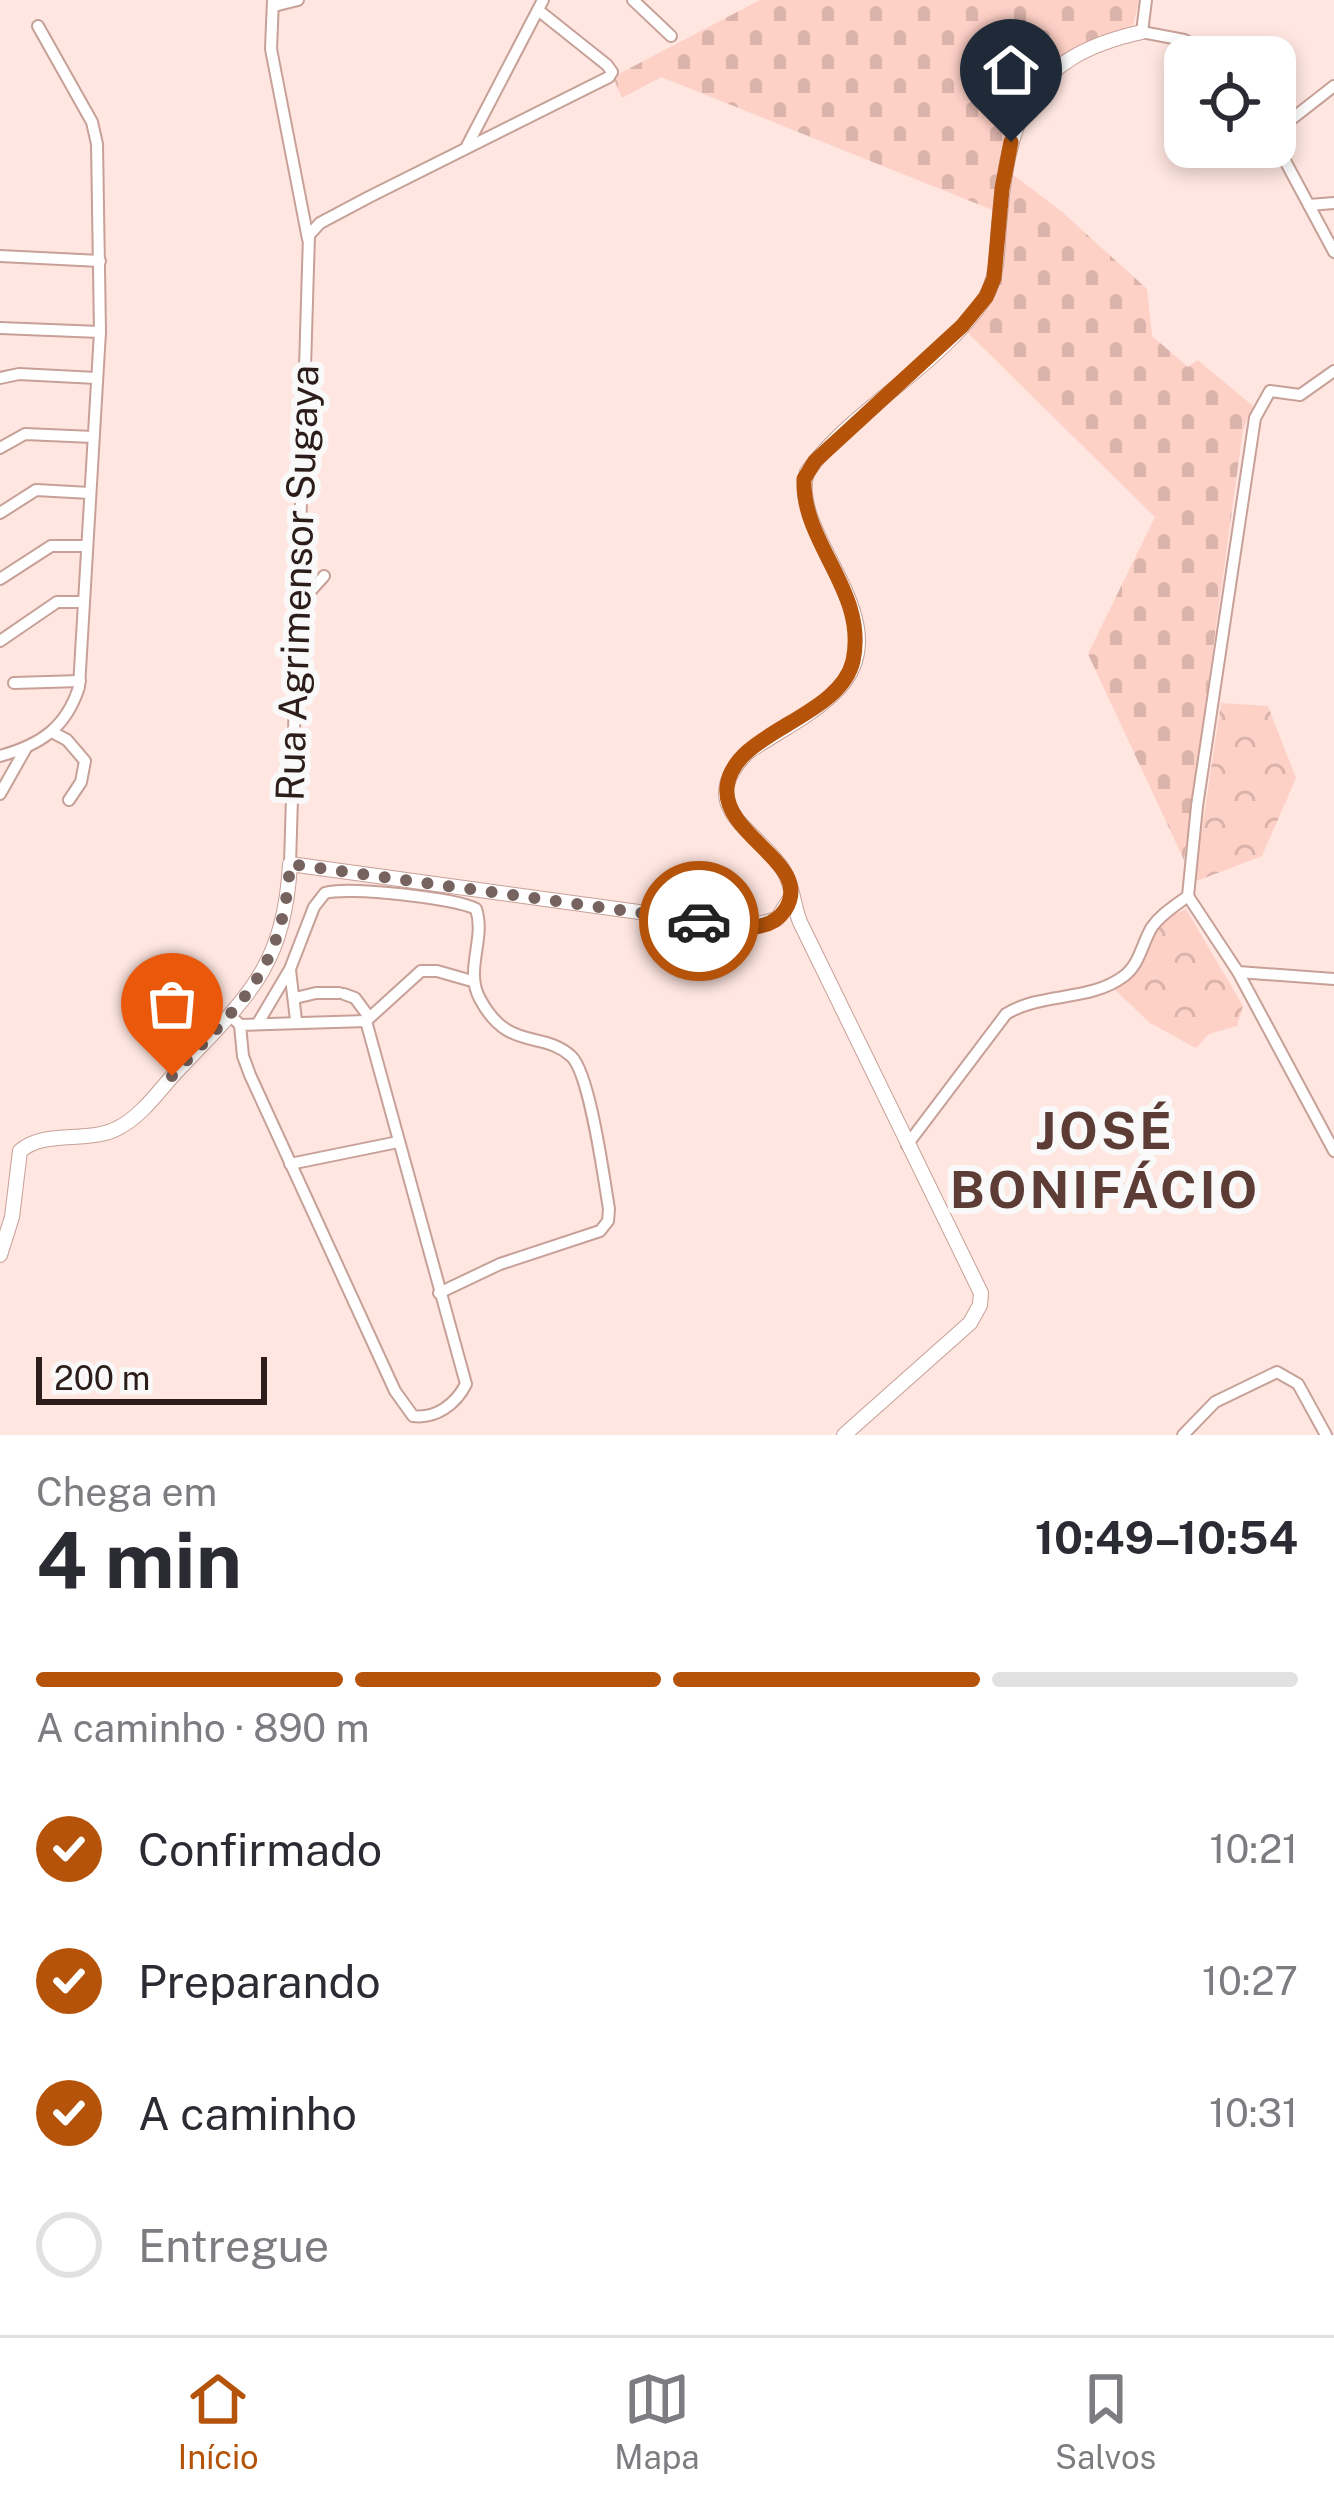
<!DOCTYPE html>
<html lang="pt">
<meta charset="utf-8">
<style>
body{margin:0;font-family:"Public Sans",sans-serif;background:#f7f7f7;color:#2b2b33;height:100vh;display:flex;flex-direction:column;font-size:45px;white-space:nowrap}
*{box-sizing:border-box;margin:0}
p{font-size:39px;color:#7c7c81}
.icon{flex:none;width:66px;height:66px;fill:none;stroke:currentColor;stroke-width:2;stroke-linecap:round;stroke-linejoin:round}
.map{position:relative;height:1435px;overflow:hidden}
.details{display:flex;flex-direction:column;background:#fff;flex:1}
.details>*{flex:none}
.controls{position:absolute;left:1164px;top:36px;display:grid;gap:24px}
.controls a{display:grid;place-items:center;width:132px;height:132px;border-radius:24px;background:#fff;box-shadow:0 6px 18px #0003;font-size:60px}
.scale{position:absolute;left:36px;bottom:30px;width:231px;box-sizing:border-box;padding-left:12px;border:6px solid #2c1d1a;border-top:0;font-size:33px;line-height:42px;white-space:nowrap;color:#2c1d1a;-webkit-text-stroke:9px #f9f9f9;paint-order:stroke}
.pin{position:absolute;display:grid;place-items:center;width:102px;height:102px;color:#fff;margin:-123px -51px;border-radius:50% 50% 50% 0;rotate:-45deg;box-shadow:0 0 12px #0007}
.pin .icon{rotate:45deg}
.courier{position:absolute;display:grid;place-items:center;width:120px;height:120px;margin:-60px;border:9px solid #b45309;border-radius:50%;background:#fff;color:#222;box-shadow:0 3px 15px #0007}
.headline em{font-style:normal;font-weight:700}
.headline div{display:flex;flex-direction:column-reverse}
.headline{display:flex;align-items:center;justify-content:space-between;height:204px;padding:0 36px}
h1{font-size:78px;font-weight:700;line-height:90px}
.bar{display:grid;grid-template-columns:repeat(4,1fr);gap:18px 12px;align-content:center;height:144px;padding:0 36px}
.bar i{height:15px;border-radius:9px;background:#e1e1e2}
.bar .selected{background:#b45309}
.bar p{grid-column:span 4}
ol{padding:0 36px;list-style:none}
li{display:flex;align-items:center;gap:36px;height:132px}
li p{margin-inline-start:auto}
li .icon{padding:12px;border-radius:50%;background:#b45309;color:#fff;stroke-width:4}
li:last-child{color:#7c7c81}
li i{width:66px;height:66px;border:6px solid #e1e1e2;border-radius:50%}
.menu{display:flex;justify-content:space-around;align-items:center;height:168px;border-top:3px solid #e1e1e2;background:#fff;font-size:33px;color:#7c7c81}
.menu a{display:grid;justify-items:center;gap:6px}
.menu .selected{color:#b45309}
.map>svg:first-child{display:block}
.forest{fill:url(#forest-crowns)}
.cemetery{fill:url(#cemetery-stones)}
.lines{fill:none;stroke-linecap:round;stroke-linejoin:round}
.minor-casing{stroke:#c7a097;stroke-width:14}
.major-casing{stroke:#c7a097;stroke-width:16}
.minor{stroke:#fff;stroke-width:10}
.major{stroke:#fff;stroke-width:14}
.done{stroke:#76635f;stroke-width:12;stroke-dasharray:0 21.6}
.route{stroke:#b45309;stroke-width:15}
.labels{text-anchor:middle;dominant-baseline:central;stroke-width:12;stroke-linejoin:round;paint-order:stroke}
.street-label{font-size:39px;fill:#2c1d1a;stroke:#f9f9f9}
.district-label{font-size:51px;font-weight:bold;letter-spacing:3px;fill:#5d3c35;stroke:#f9f9f9}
</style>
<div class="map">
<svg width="1334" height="1435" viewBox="0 0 1334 1435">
<defs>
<pattern id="forest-crowns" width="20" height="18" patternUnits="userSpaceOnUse" patternTransform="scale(3)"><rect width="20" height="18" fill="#fed1c7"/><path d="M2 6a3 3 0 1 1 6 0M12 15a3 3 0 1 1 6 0" fill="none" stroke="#dab3aa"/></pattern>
<pattern id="cemetery-stones" width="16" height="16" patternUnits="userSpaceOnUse" patternTransform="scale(3)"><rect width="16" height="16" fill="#fed1c7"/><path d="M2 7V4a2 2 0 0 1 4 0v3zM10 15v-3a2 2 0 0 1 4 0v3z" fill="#dab3aa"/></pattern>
</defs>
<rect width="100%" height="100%" fill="#ffe6e0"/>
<!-- forest -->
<g class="forest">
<path d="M1221 703 1268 706 1296 778 1262 856 1194 882Z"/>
<path d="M1186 909 1243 1006 1237 1026 1209 1034 1196 1048 1150 1023 1113 988 1160 921Z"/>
</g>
<!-- cemetery -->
<g class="cemetery">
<path d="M760 0H1139L1133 26C1116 33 1097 36 1080 45 1015 77 1002 146 995 211L661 77 622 98 613 77Z"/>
<path d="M1012 174 1061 211 1147 289 1152 336 1188 367 1198 360 1253 406 1243 430 1184 860 1088 654 1155 517 963 328 981 308Z"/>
</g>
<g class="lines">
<!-- minor casing -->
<g class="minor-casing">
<g id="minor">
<path d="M273 0 271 49 308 239"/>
<path d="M633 0 671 36"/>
<path d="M1146 0 1142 32 1184 40 1215 57"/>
<path d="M274 6 298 0"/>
<path d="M1275 132 1334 86"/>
<path d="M1275 142 1334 252"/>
<path d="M467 146 543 0"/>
<path d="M1309 205 1334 203"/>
<path d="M0 256 100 261"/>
<path d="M0 328 100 332"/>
<path d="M0 378 19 374 96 378"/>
<path d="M0 448 25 434 93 437"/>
<path d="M0 513 36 490 90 493"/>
<path d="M0 579 51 546H87"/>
<path d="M297 606 324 576"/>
<path d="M0 641 57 602H84"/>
<path d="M14 683 80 681"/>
<path d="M52 732 67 740 85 761 81 782 69 800"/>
<path d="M0 756C40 745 66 728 79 687L100 332 97 144 92 122 38 26"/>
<path d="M0 794 26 748"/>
<path d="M290 864 309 235 320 223 369 197 609 77 612 72 607 65 538 10"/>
<path d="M1188 896 1197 806 1255 418 1270 391 1300 395 1334 371"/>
<path d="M1188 896 1238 972 1334 1151"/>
<path d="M290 970 296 1020"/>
<path d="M1238 972 1334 979"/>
<path d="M344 994 355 998 369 1017"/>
<path d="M295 998 316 993H339"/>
<path d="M236 1021 240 1025 366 1021 466 1384C456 1404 436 1419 413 1416L395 1391 250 1075 243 1056 240 1025"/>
<path d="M366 1021 421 971H437L472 981"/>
<path d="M258 1023 290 969 314 907 325 893C346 886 456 898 476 909 486 939 464 970 480 999 508 1052 542 1030 571 1056 590 1073 604 1180 609 1209L608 1221 600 1231 500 1264 439 1293"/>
<path d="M907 1145 1006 1014C1041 992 1090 1002 1124 976 1140 964 1142 943 1152 927 1161 914 1176 905 1188 896"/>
<path d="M290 1164 398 1142"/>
<path d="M1183 1435 1215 1402 1277 1372 1298 1384 1326 1435"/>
</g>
</g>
<!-- major casing -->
<g class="major-casing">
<g id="major">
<path d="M0 1255 12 1217 20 1151C45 1129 89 1144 118 1128 142 1116 160 1089 178 1070 246 998 284 969 290 864L748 927 777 919 791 897"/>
<path d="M844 1435 970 1323 980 1305 981 1293 800 922C793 905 793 884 782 868 755 828 693 807 748 752 777 732 815 714 839 688 902 620 787 534 807 472 856 406 939 367 985 298 998 277 997 250 999 226 1008 118 1027 57 1142 32"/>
</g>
</g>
<!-- minor -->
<use href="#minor" class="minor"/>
<!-- major -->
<use href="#major" class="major"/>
</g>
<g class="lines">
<!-- done -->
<path class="done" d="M172 1076C242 1002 283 971 290 864L699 921"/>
<!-- route -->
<path class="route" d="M699 921C726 926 767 937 785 910 815 864 722 837 727 787 733 731 839 719 853 661 868 591 802 545 804 479L815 461 962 326 986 297 994 278 1002 189 1011 142"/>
</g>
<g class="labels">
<!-- street labels -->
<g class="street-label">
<text transform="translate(297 583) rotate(-88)">Rua Agrimensor Sugaya</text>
</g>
<!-- district labels -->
<g class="district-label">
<text x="1105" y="1130">JOSÉ<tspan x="1105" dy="59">BONIFÁCIO</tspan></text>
</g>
</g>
</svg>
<div class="controls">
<a><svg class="icon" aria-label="locate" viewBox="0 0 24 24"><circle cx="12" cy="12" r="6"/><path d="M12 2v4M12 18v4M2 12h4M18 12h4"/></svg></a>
</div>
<div class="scale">200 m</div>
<div class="pin" style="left:172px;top:1076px;background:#ea580c"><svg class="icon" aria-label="bag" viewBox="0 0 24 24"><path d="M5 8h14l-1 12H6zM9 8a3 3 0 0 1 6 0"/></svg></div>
<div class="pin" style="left:1011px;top:142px;background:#1f2937"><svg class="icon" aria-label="home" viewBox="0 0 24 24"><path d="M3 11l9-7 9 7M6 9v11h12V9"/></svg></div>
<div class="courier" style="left:699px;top:921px"><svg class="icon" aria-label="car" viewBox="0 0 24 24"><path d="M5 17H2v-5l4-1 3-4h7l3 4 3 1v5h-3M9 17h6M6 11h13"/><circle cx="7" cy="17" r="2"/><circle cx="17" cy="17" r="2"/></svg></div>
</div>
<section class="details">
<div class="headline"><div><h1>4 min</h1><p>Chega em</p></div><em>10:49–10:54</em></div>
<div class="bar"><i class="selected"></i><i class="selected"></i><i class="selected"></i><i></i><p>A caminho · 890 m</p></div>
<ol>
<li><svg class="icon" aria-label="check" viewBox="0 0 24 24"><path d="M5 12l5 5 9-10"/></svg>Confirmado<p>10:21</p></li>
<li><svg class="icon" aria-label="check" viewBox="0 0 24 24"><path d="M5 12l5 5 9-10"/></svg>Preparando<p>10:27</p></li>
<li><svg class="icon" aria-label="check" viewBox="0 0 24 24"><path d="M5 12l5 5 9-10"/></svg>A caminho<p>10:31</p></li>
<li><i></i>Entregue</li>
</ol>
</section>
<nav class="menu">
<a class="selected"><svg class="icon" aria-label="home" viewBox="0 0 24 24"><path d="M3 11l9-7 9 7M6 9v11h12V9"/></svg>Início</a>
<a><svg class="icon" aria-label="map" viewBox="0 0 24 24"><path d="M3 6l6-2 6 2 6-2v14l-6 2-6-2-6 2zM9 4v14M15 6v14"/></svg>Mapa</a>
<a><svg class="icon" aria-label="saved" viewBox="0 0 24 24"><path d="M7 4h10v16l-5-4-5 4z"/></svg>Salvos</a>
</nav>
